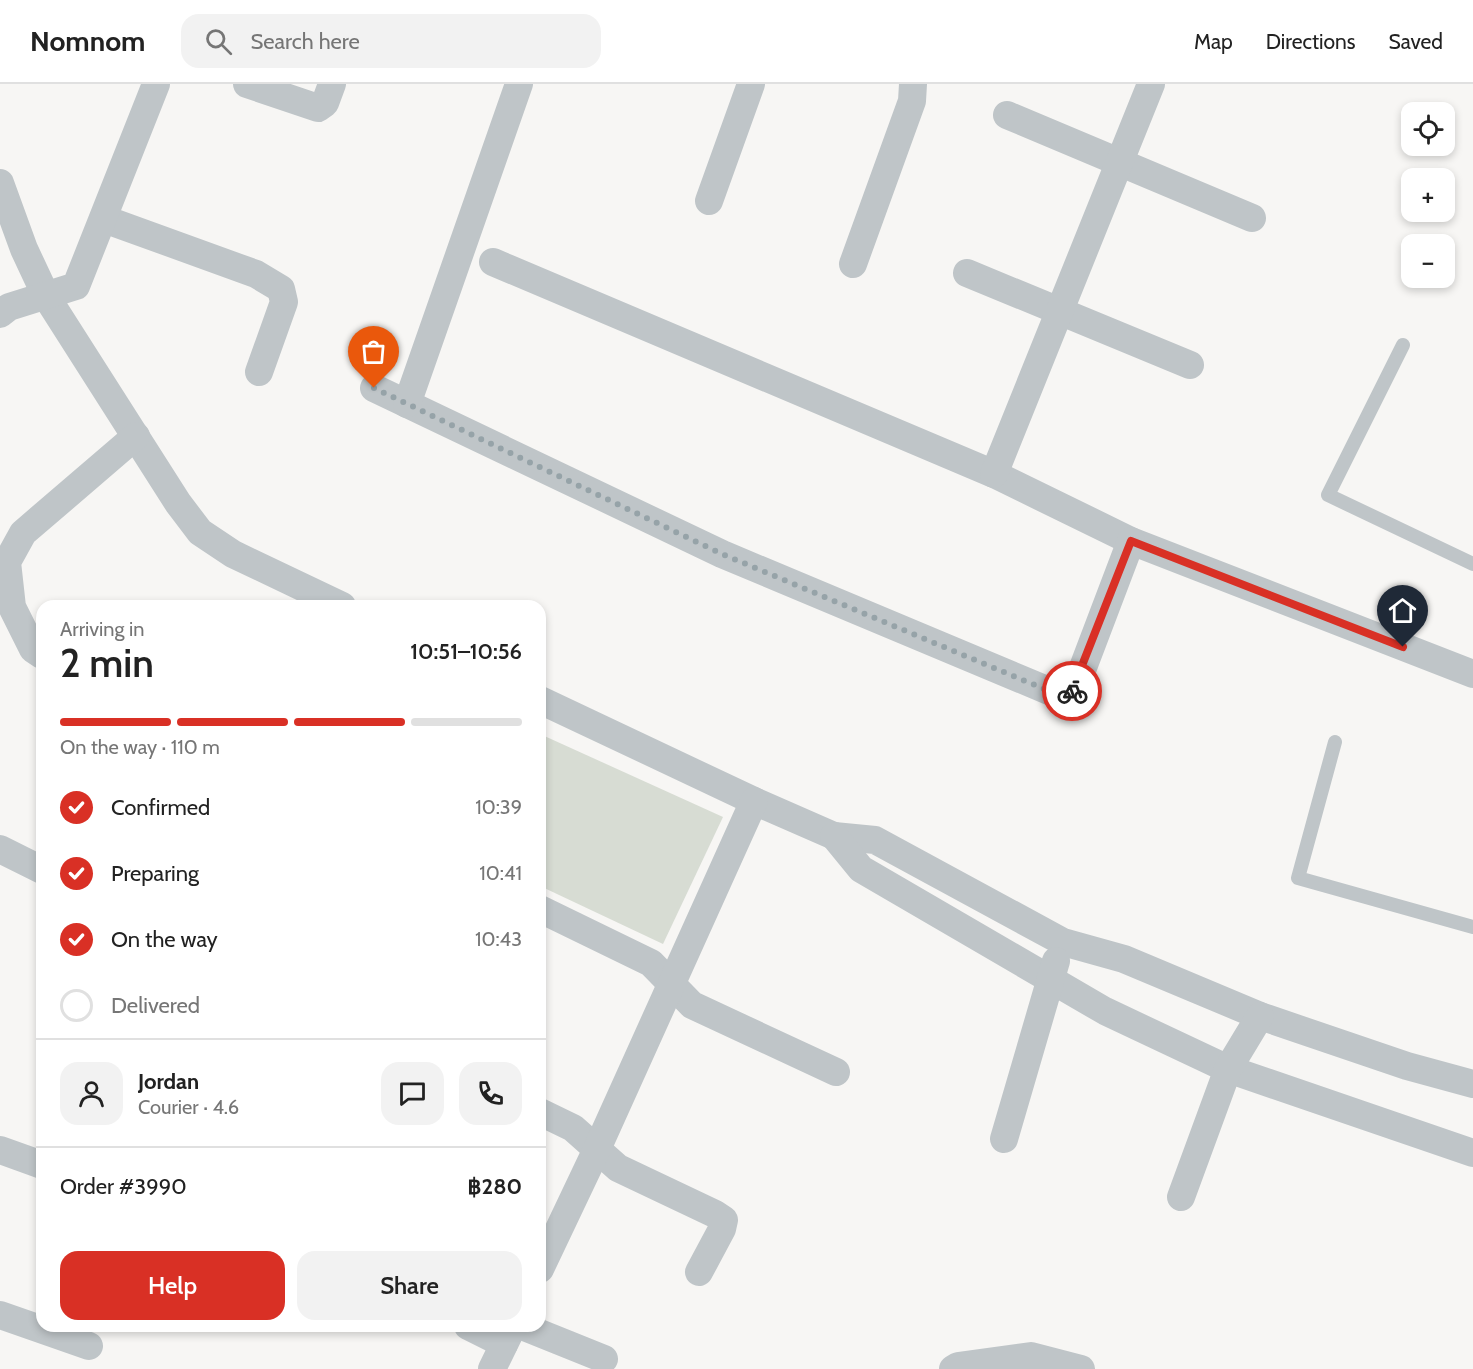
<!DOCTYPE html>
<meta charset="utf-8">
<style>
body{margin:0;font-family:Cabin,sans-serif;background:#f2f2f2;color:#222;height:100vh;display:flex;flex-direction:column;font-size:22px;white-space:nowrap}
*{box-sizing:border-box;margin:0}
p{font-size:20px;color:#767676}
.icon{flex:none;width:33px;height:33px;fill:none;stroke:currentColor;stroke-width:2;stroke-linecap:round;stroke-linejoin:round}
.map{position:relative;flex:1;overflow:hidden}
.panel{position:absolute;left:36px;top:516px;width:510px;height:732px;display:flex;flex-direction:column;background:#fff;border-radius:18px;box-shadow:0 3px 9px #0003}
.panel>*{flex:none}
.controls{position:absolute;left:1401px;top:18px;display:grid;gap:12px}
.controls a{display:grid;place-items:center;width:54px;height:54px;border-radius:12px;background:#fff;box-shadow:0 3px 9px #0003;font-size:30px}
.pin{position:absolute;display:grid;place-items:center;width:51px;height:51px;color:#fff;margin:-62px -26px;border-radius:50% 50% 50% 0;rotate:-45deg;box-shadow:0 0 6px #0007}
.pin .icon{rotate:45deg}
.courier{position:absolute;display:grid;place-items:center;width:60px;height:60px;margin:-30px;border:4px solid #d93025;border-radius:50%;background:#fff;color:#222;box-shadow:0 2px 8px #0007}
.head em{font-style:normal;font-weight:600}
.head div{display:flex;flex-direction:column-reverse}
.head{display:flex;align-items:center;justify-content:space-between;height:102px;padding:0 24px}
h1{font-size:39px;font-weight:600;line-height:45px}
.bar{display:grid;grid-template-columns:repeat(4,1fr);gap:9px 6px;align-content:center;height:72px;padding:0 24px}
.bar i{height:8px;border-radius:4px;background:#e0e0e0}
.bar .active{background:#d93025}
.bar p{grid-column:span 4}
.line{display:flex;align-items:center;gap:15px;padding:0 24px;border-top:2px solid #e0e0e0}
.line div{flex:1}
.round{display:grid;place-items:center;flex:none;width:63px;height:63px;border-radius:18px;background:#f2f2f2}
ol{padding:0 24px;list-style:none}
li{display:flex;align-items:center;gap:18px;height:66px}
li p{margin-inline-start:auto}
li .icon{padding:6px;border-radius:50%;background:#d93025;color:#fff;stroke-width:4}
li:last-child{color:#767676}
li i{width:33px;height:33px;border:3px solid #e0e0e0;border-radius:50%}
.primary-button{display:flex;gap:12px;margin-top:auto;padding:12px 24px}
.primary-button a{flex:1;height:69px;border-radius:18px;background:#d93025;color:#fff;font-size:24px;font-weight:600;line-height:69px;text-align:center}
.primary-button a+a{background:#f2f2f2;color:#222}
header{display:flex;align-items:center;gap:36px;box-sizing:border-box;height:84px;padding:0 30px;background:#fff;border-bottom:2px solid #e0e0e0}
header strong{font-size:28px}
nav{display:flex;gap:33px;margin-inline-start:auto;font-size:21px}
.search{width:420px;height:54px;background:#f2f2f2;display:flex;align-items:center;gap:15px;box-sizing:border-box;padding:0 21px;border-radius:18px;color:#767676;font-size:22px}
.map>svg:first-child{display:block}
.park{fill:#d7dcd3}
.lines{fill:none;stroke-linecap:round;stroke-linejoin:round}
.service{stroke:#bfc5c8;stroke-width:14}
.minor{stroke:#bfc5c8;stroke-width:28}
.done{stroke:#96a3a8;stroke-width:6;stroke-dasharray:0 10.8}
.route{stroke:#d93025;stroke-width:8}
</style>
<header>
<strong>Nomnom</strong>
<div class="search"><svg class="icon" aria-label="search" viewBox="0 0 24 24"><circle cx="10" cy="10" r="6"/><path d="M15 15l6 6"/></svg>Search here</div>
<nav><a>Map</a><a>Directions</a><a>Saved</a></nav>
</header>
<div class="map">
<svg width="1473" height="1285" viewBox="0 0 1473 1285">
<rect width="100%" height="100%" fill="#f7f6f4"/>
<!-- park -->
<path class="park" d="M540 650 723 733 663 860 540 802Z"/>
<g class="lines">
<!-- service -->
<g class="service">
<path d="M1403 261 1328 411 1473 480"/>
<path d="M1335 658 1298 794 1473 843"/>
</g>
<!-- minor -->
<g class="minor">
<path d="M247 0 318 24 325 19 332 0"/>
<path d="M1007 31 1252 134"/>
<path d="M0 99 24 165 46 212 178 419 200 448 233 470 342 522"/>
<path d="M709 117 751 0"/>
<path d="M104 135 256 190 281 205 284 218 259 288"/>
<path d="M493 178 994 390 1131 457 1473 590"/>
<path d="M853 180 912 17 913 0"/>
<path d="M967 189 1190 281"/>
<path d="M0 230 9 223 76 202 156 0"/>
<path d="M374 304 722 470 1061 612H1069L1076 602 1131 457"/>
<path d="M407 320 519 0"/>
<path d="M994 390 1151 0"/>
<path d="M42 571 33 565 12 523 7 478 23 449 136 352"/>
<path d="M540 616 754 717 834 752 875 756 1063 858 1124 875 1260 932 1407 982 1473 1000"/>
<path d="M834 752 861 785 1105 927 1228 985 1473 1069"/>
<path d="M0 765 42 786"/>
<path d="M540 825 651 879 692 921 836 988"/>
<path d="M540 1028 573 1044 618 1084 715 1130 724 1136 722 1145 699 1188"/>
<path d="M1004 1055 1056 877"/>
<path d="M0 1066 42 1081"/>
<path d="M1181 1113 1228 985 1260 932"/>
<path d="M540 1185 597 1065 754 717"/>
<path d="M0 1231 89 1262"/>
<path d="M468 1242 504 1260"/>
<path d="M522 1242 604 1275"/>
<path d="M492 1285 513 1242"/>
<path d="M953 1285 958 1282 1031 1272 1081 1285"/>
</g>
</g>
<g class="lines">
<!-- done -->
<path class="done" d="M374 304 722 470 1061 612H1069L1072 607"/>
<!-- route -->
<path class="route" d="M1072 607 1131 457 1403 563"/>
</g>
</svg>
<div class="controls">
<a><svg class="icon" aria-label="locate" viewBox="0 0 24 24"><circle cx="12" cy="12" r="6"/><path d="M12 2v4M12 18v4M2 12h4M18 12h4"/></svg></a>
<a>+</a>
<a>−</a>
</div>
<div class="pin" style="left:374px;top:304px;background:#ea580c"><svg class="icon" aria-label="bag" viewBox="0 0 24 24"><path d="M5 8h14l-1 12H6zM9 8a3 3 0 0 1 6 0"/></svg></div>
<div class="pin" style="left:1403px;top:563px;background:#1f2937"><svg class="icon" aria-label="home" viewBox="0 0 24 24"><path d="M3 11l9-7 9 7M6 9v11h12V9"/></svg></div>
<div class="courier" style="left:1072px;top:607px"><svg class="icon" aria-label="bike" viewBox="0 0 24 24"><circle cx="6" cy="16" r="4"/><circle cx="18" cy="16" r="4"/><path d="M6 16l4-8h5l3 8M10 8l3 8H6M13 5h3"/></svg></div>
<section class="panel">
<div class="head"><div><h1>2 min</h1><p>Arriving in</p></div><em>10:51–10:56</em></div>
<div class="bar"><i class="active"></i><i class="active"></i><i class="active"></i><i></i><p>On the way · 110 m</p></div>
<ol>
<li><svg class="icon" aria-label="check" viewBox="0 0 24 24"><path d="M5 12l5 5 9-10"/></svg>Confirmed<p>10:39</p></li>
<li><svg class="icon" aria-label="check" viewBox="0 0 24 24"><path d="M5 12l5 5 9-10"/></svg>Preparing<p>10:41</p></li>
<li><svg class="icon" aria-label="check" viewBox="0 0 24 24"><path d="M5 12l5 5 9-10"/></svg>On the way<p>10:43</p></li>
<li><i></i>Delivered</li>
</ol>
<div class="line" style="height:108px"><a class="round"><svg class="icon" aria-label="person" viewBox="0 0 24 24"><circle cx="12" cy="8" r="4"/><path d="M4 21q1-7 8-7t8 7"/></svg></a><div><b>Jordan</b><p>Courier · 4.6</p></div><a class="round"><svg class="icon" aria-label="chat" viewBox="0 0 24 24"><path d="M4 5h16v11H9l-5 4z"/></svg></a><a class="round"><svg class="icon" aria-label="phone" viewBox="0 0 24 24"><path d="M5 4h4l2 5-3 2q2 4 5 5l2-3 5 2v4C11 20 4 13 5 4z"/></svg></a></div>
<div class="line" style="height:78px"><div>Order #3990</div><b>฿280</b></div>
<div class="primary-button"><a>Help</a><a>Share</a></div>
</section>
</div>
